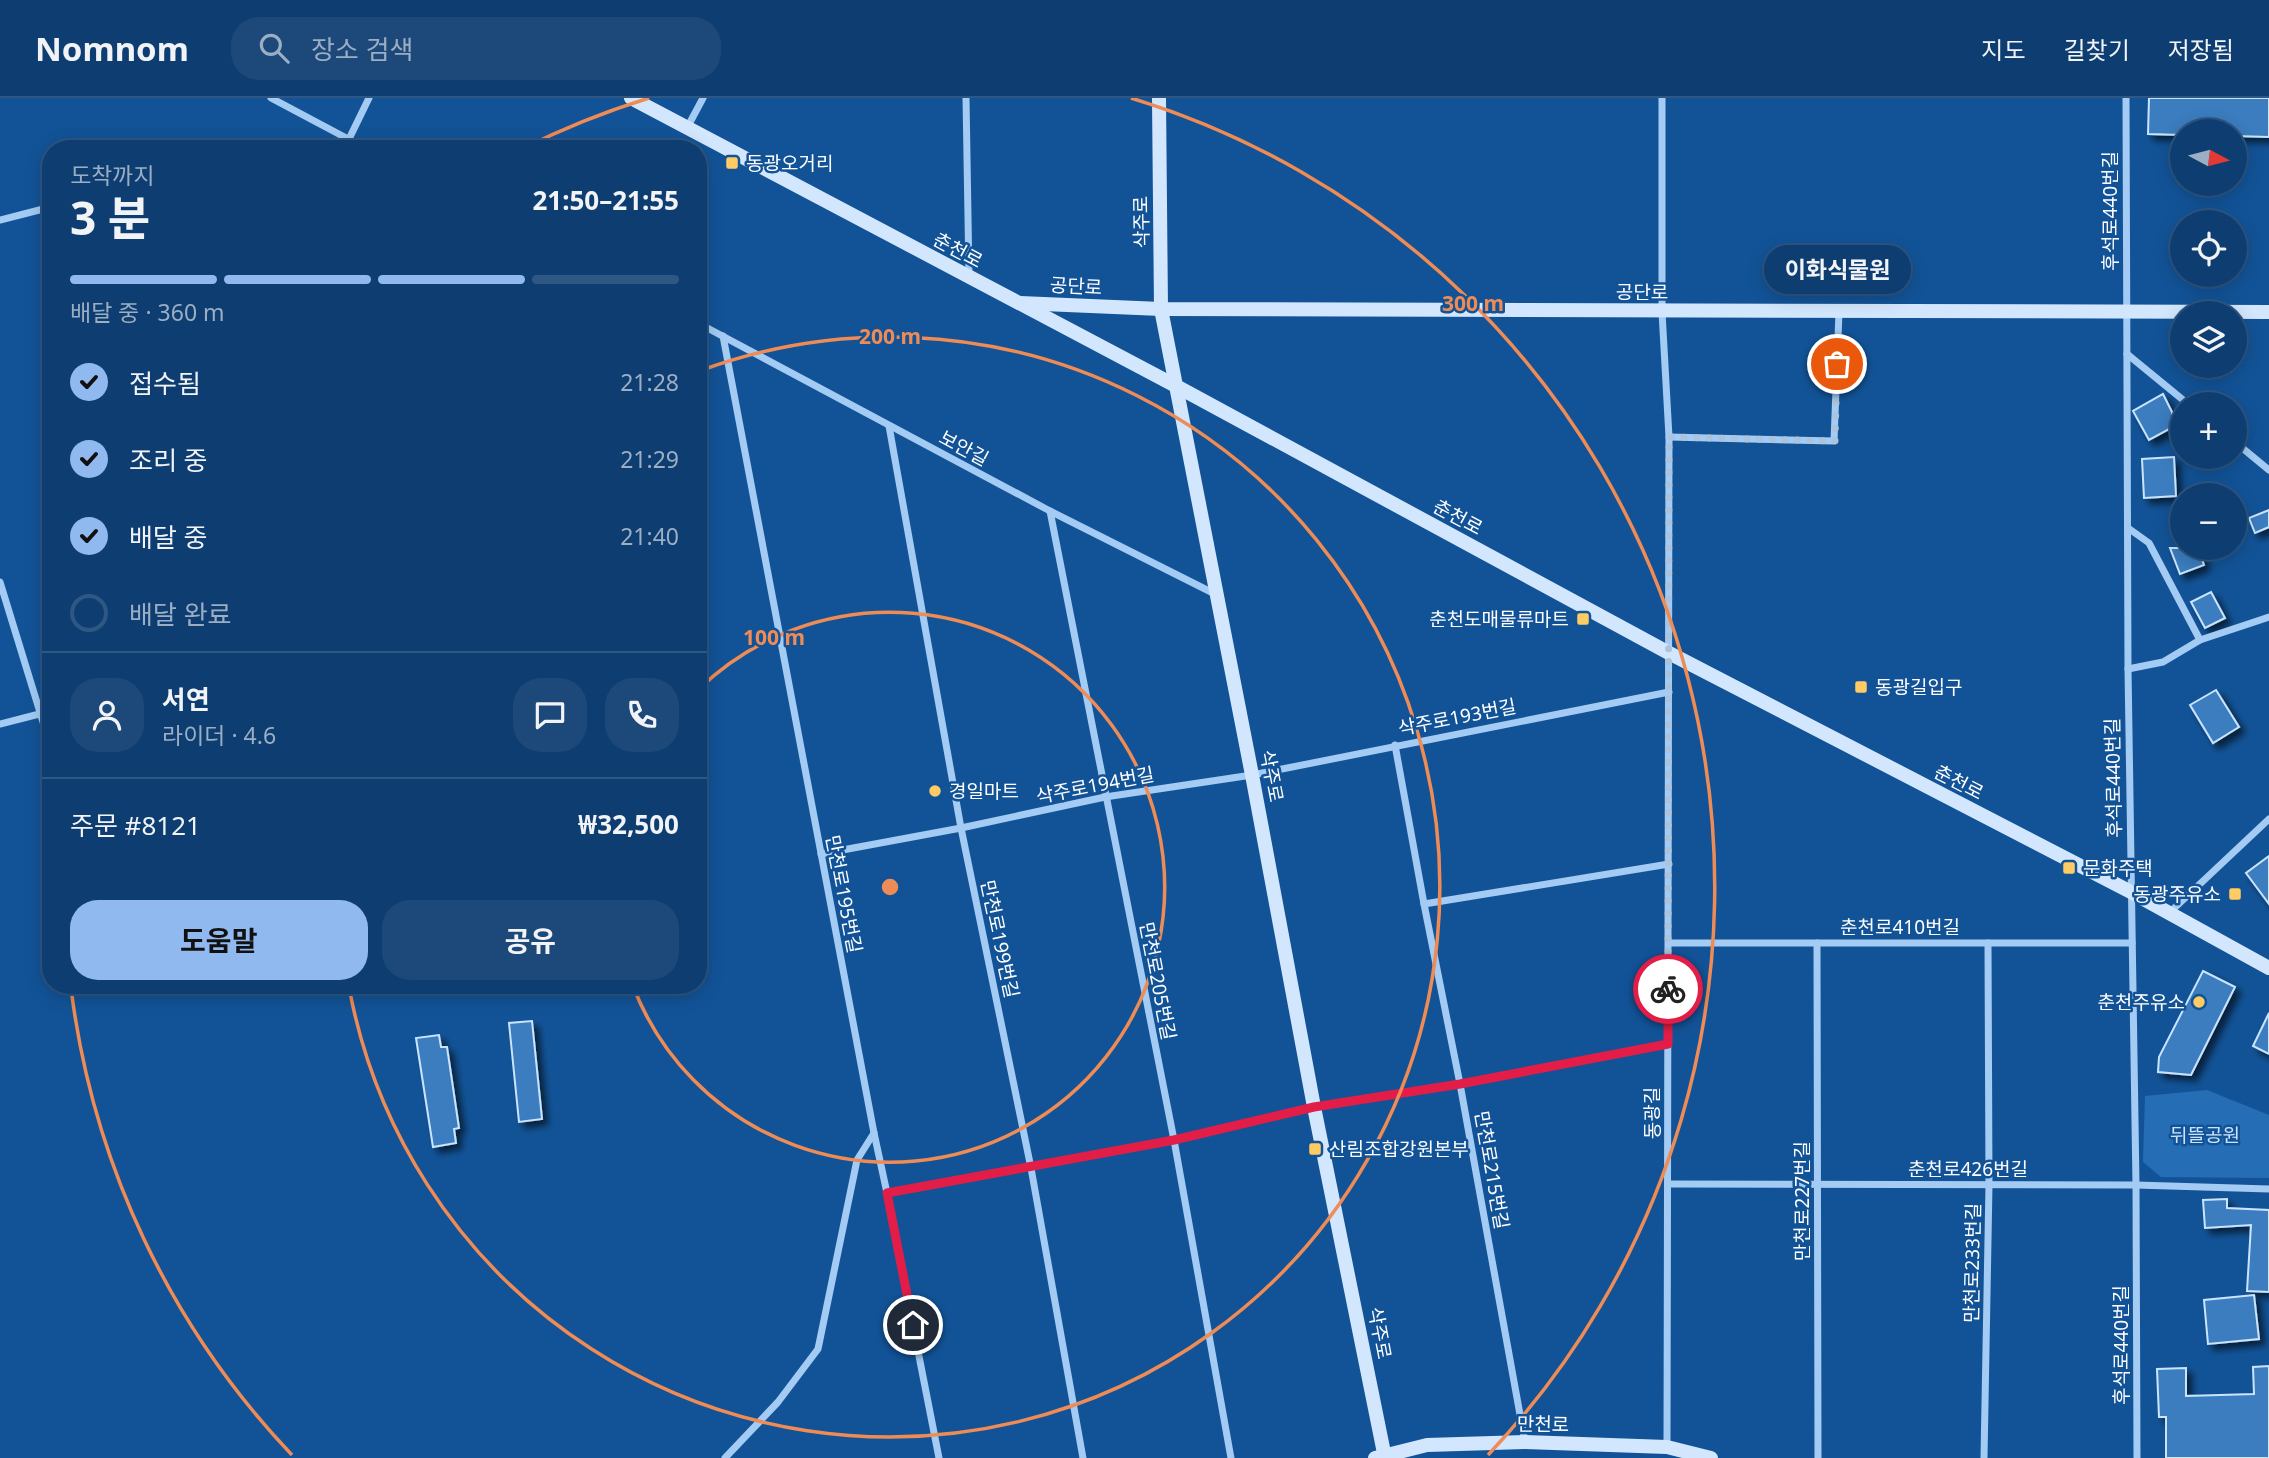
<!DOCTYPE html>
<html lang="ko">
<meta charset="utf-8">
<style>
body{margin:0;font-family:"Noto Sans","Noto Sans KR",sans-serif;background:#1c4979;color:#f1f3f6;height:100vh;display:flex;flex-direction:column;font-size:26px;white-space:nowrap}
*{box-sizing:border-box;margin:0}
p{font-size:23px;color:#9baec3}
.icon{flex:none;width:38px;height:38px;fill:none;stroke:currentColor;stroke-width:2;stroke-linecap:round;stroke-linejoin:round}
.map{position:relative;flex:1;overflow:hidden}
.drawer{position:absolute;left:42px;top:42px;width:665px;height:854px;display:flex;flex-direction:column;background:#0e3e71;border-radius:28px;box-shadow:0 4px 18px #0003,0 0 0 2px #2e5784}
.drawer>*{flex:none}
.needle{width:46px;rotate:97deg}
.buttons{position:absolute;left:2170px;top:21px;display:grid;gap:14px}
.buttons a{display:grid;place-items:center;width:77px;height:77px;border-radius:50%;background:#0e3e71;box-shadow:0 4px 18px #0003,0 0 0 2px #2e5784;font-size:35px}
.pin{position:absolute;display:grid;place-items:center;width:60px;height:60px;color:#fff;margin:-30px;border:4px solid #fff;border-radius:50%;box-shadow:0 2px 7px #0007}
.courier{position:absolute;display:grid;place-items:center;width:70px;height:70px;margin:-35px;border:5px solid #e11d48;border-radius:50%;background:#fff;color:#222;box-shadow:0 2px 9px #0007}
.bubble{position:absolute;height:49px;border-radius:24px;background:#0e3e71;box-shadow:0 4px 18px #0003,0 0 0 2px #2e5784;font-size:23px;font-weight:700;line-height:49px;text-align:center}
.summary em{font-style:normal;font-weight:700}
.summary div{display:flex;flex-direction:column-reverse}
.summary{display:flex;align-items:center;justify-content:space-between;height:119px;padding:0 28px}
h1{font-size:46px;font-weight:700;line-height:52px}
.bar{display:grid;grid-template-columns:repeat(4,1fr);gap:10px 7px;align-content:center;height:84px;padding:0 28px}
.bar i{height:9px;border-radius:5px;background:#2e5784}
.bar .on{background:#90b9f0}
.bar p{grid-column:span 4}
.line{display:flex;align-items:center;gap:18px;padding:0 28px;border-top:2px solid #2e5784}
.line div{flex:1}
.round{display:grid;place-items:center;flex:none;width:74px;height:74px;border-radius:28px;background:#1c4979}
ol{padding:0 28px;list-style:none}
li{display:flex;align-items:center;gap:21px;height:77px}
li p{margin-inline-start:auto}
li .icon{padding:7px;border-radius:50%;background:#90b9f0;color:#111;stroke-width:4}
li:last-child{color:#9baec3}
li i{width:38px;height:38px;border:4px solid #2e5784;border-radius:50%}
.action{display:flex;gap:14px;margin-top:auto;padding:14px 28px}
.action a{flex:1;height:80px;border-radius:28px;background:#90b9f0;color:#111;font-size:28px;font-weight:700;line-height:80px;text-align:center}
.action a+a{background:#1c4979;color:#f1f3f6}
header{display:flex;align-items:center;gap:42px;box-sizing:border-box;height:98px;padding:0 35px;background:#0e3e71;border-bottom:2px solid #2e5784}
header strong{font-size:33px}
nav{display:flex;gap:38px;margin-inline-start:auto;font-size:24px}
.search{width:490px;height:63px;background:#1c4979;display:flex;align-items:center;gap:18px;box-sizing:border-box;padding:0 24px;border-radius:28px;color:#9baec3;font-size:26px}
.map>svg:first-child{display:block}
.green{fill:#256eb6}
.building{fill:#3b7dbf;stroke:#cbe4fd;stroke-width:2;filter:url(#shadow)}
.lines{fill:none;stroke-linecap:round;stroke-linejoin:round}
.street{stroke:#a3cbf3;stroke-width:7}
.secondary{stroke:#d2e7fd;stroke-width:14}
.done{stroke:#acc3db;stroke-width:7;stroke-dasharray:0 12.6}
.route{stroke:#e11d48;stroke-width:9}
.ring{fill:none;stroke:#ef8b55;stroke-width:3.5}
.poi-dot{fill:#ffcb65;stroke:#125397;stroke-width:2.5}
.labels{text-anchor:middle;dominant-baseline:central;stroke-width:5;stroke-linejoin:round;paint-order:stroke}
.poi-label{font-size:19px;fill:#fff;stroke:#125397;text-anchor:start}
.street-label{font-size:19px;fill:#fff;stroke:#125397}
.park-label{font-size:19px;fill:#cbe4fd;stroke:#125397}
.centre{fill:#ef8b55;stroke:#125397;stroke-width:3.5}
.ring-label{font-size:21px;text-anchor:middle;font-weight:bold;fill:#ef8b55;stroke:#125397;stroke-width:5;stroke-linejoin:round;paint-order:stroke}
</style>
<header>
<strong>Nomnom</strong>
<div class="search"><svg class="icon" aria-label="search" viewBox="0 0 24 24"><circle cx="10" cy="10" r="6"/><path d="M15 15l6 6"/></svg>장소 검색</div>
<nav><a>지도</a><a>길찾기</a><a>저장됨</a></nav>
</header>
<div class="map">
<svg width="2269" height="1360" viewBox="0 0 2269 1360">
<defs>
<filter id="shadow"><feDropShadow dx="5.5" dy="5.5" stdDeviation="3.5" flood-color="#0009"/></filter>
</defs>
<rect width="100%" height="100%" fill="#125397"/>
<!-- green -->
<path class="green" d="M2207 992 2269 1017V1080L2161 1079 2143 1064 2145 998Z"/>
<!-- building -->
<g class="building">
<path d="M2149 0H2269V39L2235 38V33H2182V37L2148 36Z"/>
<path d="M2163 296 2172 314 2173 329 2149 342 2133 313Z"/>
<path d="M2174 359 2176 398 2144 400 2142 361Z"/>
<path d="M2269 412V429L2255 435 2249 420Z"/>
<path d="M2170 450H2198L2204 467 2180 476Z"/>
<path d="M2211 494 2225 520 2205 530 2191 504Z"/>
<path d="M2216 592 2239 629 2213 645 2190 607Z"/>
<path d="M2269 758V806L2246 775Z"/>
<path d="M2203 873 2235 889 2191 977 2158 974 2159 959Z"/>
<path d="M2269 915V956L2253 948Z"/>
<path d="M532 923 542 1021 519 1024 509 925Z"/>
<path d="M439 937 441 949H447L459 1030 454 1031 456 1045 433 1049 416 940Z"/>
<path d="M2227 1101V1110L2269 1112V1194L2247 1193 2251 1127 2205 1130 2203 1102Z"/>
<path d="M2254 1197 2259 1241 2208 1246 2204 1202Z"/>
<path d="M2269 1268V1360H2166V1319H2159L2157 1271 2186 1270V1298L2254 1296 2253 1269Z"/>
</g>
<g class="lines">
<!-- street -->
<g class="street">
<path d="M271 0 367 51"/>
<path d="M966 0 969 178"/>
<path d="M1662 0V214L1669 339 1667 1349"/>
<path d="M2126 0 2128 571 2136 1087 2137 1360"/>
<path d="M687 30 703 0"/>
<path d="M303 51 349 41 369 0"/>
<path d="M0 122 51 109"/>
<path d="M698 225 1050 413 1215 496"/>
<path d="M723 238 874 1035 887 1095 939 1360"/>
<path d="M2127 256 2188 306"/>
<path d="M889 328 961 730 1031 1070 1083 1360"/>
<path d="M1669 339 1834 343 1839 214"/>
<path d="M2235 344 2269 372"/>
<path d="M1050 413 1174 1042 1231 1360"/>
<path d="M2128 430 2149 445 2200 542"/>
<path d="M0 484 51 650"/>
<path d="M2128 571 2163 564 2200 542 2269 519"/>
<path d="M0 626 51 613"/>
<path d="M1395 647 1424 806 1460 986 1525 1344"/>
<path d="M821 756 961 730 1105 699 1252 677 1669 594"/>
<path d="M1424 806 1669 766"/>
<path d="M2168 816 2269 721"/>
<path d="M1669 845H2132"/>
<path d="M1817 845 1818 1360"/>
<path d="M1668 1086 2136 1087 2269 1091"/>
<path d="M887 1095 1174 1042 1314 1009 1460 986 1668 946"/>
<path d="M725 1360 778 1304 818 1251 857 1062 874 1035"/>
<path d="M1984 1360 1989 1087 1988 845"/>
</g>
<!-- secondary -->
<g class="secondary">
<path d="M631 0 1176 288 1669 555 2131 794 2269 870"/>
<path d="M1159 0 1161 211 1252 677 1314 1009 1385 1360"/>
<path d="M1020 205 1161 211 2269 214"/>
<path d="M1375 1360 1427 1347 1525 1344 1667 1349 1711 1360"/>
</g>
</g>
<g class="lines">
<!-- done -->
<path class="done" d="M1668 891 1669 339 1835 343 1837 266"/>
<!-- route -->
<path class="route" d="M913 1227 887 1095 1174 1042 1314 1009 1460 986 1668 946V891"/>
</g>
<!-- distance rings -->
<g class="ring">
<path d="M699 591A275 275 0 1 1 633 888"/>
<path d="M702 272A550 550 0 1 1 349 889"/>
<path d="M292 1357A825 825 0 0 1 71 890M522 51A825 825 0 0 1 649 0M1131 0A825 825 0 0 1 1488 1357"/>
</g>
<!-- markers -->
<g class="poi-dot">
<rect x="725" y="58" width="14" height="14" rx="3.5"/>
<rect x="1576" y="514" width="14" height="14" rx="3.5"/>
<rect x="1854" y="582" width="14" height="14" rx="3.5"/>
<circle cx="935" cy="693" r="7"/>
<rect x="2062" y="763" width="14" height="14" rx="3.5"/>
<rect x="2228" y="789" width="14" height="14" rx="3.5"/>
<circle cx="2199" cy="904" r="7"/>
<rect x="1308" y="1044" width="14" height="14" rx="3.5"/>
</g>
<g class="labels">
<!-- poi labels -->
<g class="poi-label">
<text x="746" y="65">동광오거리</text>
<text x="1569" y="521" text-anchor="end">춘천도매물류마트</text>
<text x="1875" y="589">동광길입구</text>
<text x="949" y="693">경일마트</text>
<text x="2083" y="770">문화주택</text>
<text x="2221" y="796" text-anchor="end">동광주유소</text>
<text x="2185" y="904" text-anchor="end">춘천주유소</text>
<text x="1329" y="1051">산림조합강원본부</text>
</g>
<!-- street labels -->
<g class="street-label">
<text transform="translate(2110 113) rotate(-90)">후석로440번길</text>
<text transform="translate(1141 124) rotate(-91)">삭주로</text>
<text transform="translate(958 152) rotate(28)">춘천로</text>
<text transform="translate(1076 188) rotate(3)">공단로</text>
<text x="1642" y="194">공단로</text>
<text transform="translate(964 350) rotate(28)">보안길</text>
<text transform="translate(1458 419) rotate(28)">춘천로</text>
<text transform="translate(1457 619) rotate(-11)">삭주로193번길</text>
<text transform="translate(1272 678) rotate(79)">삭주로</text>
<text transform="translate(2113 680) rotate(-91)">후석로440번길</text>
<text transform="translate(1959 684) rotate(27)">춘천로</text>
<text transform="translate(1095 687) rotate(-11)">삭주로194번길</text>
<text transform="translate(844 796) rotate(79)">만천로195번길</text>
<text x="1900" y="829">춘천로410번길</text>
<text transform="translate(1000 841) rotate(78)">만천로199번길</text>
<text transform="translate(1158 883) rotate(79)">만천로205번길</text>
<text transform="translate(1652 1015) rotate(-90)">동광길</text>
<text x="1968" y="1071">춘천로426번길</text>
<text transform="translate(1492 1072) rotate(80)">만천로215번길</text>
<text transform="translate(1802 1103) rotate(-90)">만천로227번길</text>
<text transform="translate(1972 1165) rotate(-89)">만천로233번길</text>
<text transform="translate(1380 1235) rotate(79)">삭주로</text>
<text transform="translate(2121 1247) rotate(-90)">후석로440번길</text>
<text transform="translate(1543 1326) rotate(1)">만천로</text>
</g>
<!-- park labels -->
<g class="park-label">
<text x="2205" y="1037">뒤뜰공원</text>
</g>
</g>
<circle cx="890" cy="789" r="10" class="centre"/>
<g class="ring-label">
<text x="1473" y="213">300 m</text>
<text x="890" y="246">200 m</text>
<text x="774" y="547">100 m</text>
</g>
</svg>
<div class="buttons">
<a><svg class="needle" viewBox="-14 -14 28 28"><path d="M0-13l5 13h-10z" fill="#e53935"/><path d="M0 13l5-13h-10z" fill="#9baec3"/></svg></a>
<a><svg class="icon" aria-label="locate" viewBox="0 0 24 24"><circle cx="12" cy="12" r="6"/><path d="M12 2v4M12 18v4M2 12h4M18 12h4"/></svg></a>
<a><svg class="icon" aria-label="layers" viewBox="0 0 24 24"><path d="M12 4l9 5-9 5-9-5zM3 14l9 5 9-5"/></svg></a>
<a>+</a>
<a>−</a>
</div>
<div class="pin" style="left:1837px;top:266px;background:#ea580c"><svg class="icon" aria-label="bag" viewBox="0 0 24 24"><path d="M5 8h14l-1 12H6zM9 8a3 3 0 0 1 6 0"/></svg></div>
<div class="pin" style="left:913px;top:1227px;background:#1f2937"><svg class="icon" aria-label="home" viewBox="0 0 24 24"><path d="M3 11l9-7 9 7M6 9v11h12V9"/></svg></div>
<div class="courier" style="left:1668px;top:891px"><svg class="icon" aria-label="bike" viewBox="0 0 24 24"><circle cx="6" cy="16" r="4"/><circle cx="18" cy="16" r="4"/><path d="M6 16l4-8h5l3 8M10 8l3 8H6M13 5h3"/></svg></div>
<div class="bubble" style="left:1764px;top:147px;width:147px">이화식물원</div>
<section class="drawer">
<div class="summary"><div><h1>3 분</h1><p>도착까지</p></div><em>21:50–21:55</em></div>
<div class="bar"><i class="on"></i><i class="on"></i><i class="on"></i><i></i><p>배달 중 · 360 m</p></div>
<ol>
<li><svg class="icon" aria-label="check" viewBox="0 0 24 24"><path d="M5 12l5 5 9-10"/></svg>접수됨<p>21:28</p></li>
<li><svg class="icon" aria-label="check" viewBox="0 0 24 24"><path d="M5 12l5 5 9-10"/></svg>조리 중<p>21:29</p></li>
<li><svg class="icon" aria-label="check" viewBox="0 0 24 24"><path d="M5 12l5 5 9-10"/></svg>배달 중<p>21:40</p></li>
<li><i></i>배달 완료</li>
</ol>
<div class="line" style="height:126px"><a class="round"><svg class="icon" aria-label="person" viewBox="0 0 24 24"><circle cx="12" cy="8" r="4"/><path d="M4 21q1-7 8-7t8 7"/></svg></a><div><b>서연</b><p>라이더 · 4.6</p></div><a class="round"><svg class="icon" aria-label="chat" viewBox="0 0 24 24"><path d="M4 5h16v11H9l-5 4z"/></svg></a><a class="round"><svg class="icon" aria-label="phone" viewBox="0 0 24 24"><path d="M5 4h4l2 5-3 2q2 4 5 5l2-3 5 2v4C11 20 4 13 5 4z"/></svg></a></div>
<div class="line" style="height:91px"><div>주문 #8121</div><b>₩32,500</b></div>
<div class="action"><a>도움말</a><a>공유</a></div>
</section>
</div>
